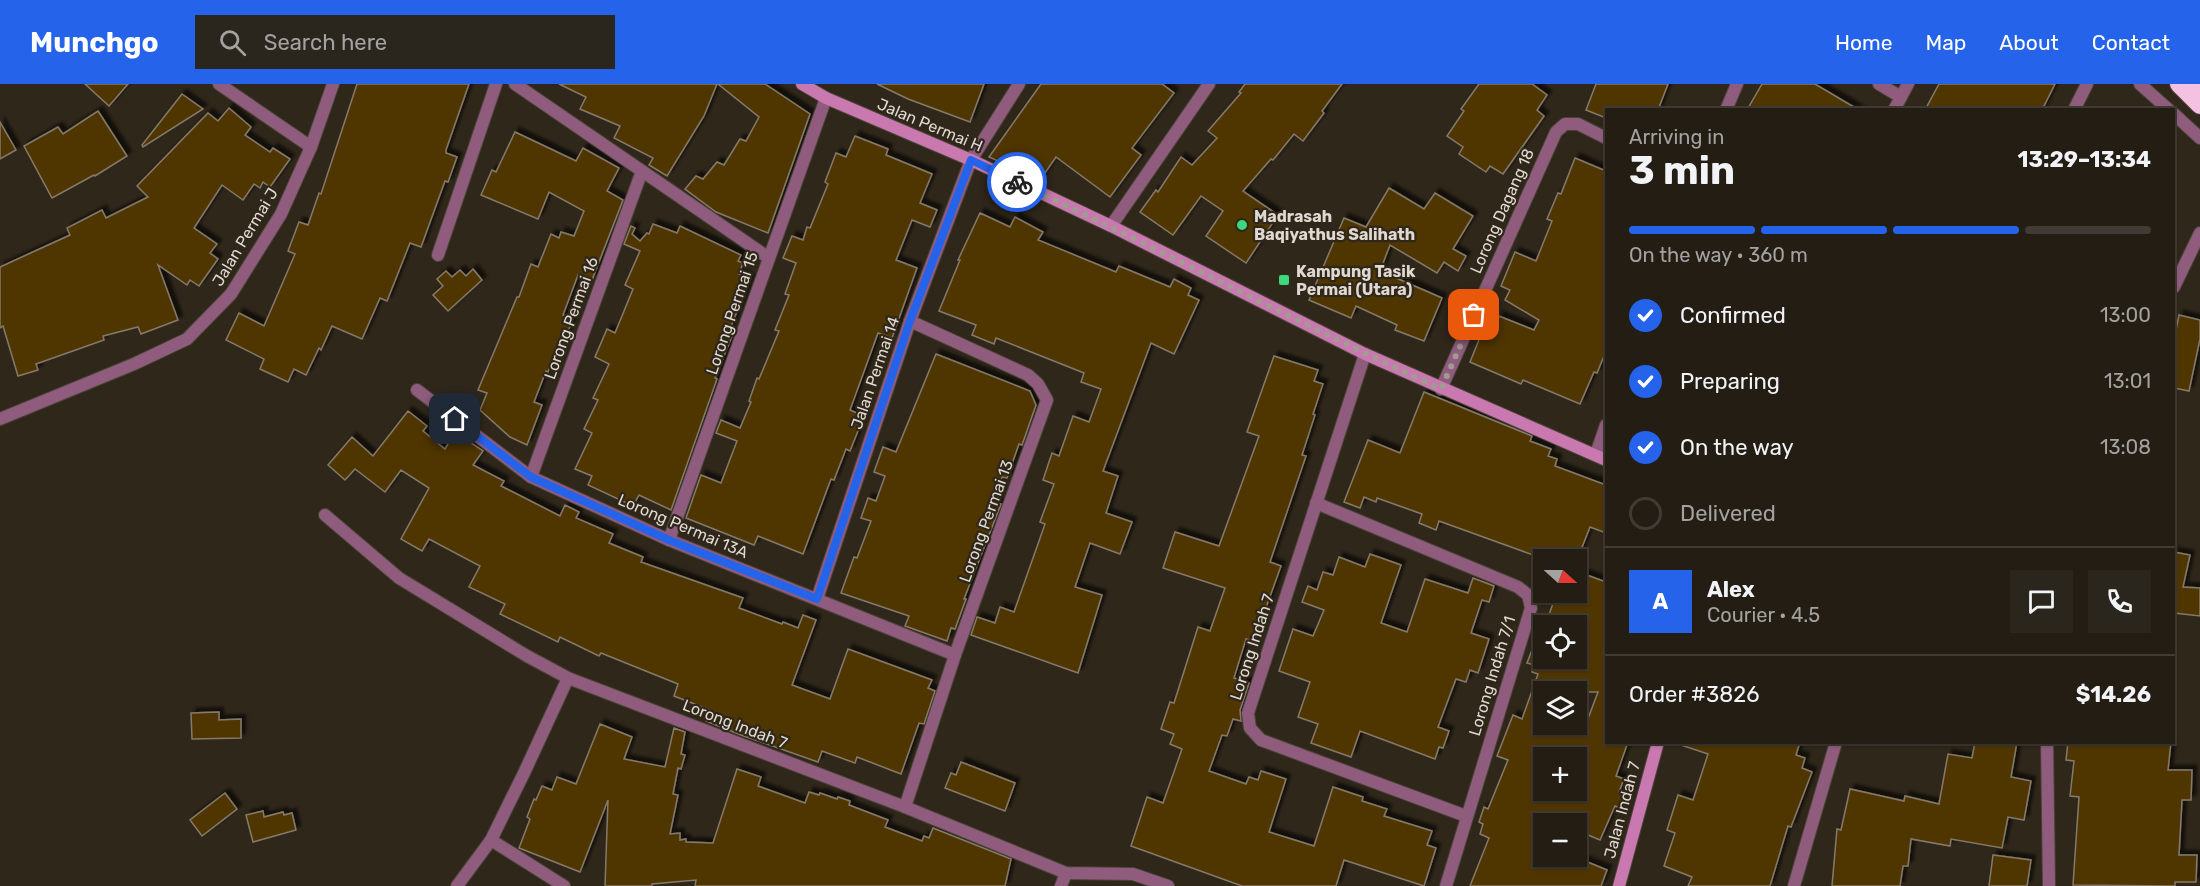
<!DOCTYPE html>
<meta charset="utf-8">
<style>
body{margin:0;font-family:Rubik,sans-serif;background:#2b261d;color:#f1f3f6;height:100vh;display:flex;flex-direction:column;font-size:22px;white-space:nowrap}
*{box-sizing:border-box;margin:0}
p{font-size:20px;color:#a3a2a0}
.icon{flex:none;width:33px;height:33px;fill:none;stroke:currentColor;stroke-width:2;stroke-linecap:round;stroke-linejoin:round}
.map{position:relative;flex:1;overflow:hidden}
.details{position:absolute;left:1605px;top:24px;width:570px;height:636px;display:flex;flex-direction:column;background:#231d14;border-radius:0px;box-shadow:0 2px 4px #0004,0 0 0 2px #403b34}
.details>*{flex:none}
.needle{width:39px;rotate:111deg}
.tools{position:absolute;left:1533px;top:465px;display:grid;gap:12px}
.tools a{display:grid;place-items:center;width:54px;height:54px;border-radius:0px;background:#231d14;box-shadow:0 2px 4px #0004,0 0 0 2px #403b34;font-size:30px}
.pin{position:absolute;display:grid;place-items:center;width:51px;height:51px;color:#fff;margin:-26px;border-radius:12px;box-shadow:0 3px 9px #0006}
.courier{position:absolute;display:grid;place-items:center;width:60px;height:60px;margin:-30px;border:4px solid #2563eb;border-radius:50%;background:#fff;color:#222;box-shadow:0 2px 8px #0007}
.headline em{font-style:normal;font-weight:700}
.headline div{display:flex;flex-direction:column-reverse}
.headline{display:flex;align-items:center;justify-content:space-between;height:102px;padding:0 24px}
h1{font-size:39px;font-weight:700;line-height:45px}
.bar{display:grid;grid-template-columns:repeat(4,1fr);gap:9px 6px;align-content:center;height:72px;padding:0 24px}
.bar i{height:8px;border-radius:4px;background:#403b34}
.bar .selected{background:#2563eb}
.bar p{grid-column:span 4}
.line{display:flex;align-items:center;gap:15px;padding:0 24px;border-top:2px solid #403b34}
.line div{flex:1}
.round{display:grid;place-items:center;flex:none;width:63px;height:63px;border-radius:0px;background:#2b261d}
ol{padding:0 24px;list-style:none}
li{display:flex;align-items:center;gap:18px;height:66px}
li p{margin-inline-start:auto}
li .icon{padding:6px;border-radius:50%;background:#2563eb;color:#fff;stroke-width:4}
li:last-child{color:#a3a2a0}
li i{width:33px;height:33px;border:3px solid #403b34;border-radius:50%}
header{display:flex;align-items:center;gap:36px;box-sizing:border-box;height:84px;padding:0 30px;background:#2563eb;color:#fff}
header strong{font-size:28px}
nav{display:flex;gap:33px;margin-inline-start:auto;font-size:21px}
.search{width:420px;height:54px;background:#2b261d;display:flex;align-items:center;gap:15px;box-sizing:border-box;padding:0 21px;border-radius:0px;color:#a3a2a0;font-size:22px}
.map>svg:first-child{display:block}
.building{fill:#503602;stroke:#857a6b;stroke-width:1.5;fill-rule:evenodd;filter:url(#shadow)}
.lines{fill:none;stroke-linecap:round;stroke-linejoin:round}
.street-casing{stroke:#4b4337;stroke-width:14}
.secondary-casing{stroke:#4b4337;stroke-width:14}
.highway-casing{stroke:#4b4337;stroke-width:20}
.street{stroke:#8f5c7e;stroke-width:12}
.secondary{stroke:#c978b0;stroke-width:12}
.highway{stroke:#f4c1e2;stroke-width:18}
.done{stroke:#a19b91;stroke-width:6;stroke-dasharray:0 10.8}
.route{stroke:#2563eb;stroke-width:8}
.poi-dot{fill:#3dd77e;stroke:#2f271a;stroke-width:2}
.labels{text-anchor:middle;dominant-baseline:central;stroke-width:4.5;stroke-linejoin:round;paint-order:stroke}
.street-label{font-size:16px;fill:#dfd9d1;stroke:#2f271a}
.poi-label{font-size:16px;font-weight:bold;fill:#dfd9d1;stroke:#2f271a;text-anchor:start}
</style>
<header>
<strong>Munchgo</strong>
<div class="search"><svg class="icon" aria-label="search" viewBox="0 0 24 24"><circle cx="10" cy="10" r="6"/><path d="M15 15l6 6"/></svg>Search here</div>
<nav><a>Home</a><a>Map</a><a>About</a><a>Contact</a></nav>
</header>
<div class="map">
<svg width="2200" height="802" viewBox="0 0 2200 802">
<defs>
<filter id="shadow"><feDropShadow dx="4.5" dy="-4.5" stdDeviation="1.5" flood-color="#0009"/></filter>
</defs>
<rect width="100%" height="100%" fill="#2f271a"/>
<!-- building -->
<g class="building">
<path d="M85 0H128L109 22Z"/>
<path d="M357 0H469L446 66V69L457 73 448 98 445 97 421 163 410 159 387 217 380 214 362 255 332 242 321 266 319 264 306 291 294 285 288 298 260 285 264 275 226 256 239 229 264 242 295 170 288 167 299 138 308 141 319 109 321 110Z"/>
<path d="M559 0H717L704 32 667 92 649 81 653 74 614 54 620 42 580 25 586 13Z"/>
<path d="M718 0H765L810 30 768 149 716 128 685 105 696 92 703 95 717 78 724 81 740 55 746 57 759 33Z"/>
<path d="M877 0H984L970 38 908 15Z"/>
<path d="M1041 0H1162L1174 9 1132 64 1141 71 1110 113 1056 73 1040 96 989 73Z"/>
<path d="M1245 0H1342L1322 27 1324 29 1303 57 1294 50 1273 76 1271 75 1243 107 1278 131 1246 179 1206 152 1223 127 1201 112 1173 151 1140 128 1156 106 1158 108 1181 73 1192 81 1217 54 1208 47 1241 9 1239 8Z"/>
<path d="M1479 0H1532L1547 11 1537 26 1544 32 1503 90 1490 82 1486 88 1459 70 1463 63 1447 52 1464 27 1461 25Z"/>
<path d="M1596 0H1668L1658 26H1606V34L1586 26Z"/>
<path d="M1762 0H1815L1859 26H1747Z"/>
<path d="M1939 0H2055L2042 26H1925Z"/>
<path d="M182 10 203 25 143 63 142 61Z"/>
<path d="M229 24 251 43 245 51 270 68 273 64 290 75 270 103 263 98 260 104 254 100 243 116 222 101 194 144 217 160 210 169 218 175 199 202 190 196 187 201 158 181 178 236 141 250 138 243 103 252 104 256 36 280 38 286 18 292 3 242 0 244V183L70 151 67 144 102 126 106 134 148 113 137 102 208 29 218 37Z"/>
<path d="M98 27 127 72 95 92 94 91 52 114 24 62 58 43 63 50Z"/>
<path d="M0 38 16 66 0 75Z"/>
<path d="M515 48 576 77 583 64 619 84 607 107 623 116 592 196 578 191 563 231 573 235 560 267 556 266 548 288 546 287 534 318 542 321 527 361 510 353 480 326 487 309 478 306 517 213H519L531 180 538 183 551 150 559 154 561 148 574 152 584 127 549 108 538 135 481 111 492 86 496 88Z"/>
<path d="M855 52 888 65 886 71 932 90 920 119 937 126 930 143 912 136 896 176 917 184 892 254 878 249 850 326 864 332 850 367 846 365 834 396 831 395 803 470 758 452 754 461 686 434 701 391 721 399 737 357 716 349 721 336 740 344 751 318 749 317 757 294 759 295 779 247 775 246 789 211 785 210 796 179 783 174 792 152 803 156 807 143 810 144 828 100 825 98 836 69 846 73Z"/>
<path d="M1575 74 1606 87V267L1597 289 1594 288 1580 320 1523 296 1521 300 1470 278 1485 241 1494 244 1499 232 1534 246 1539 236 1505 216 1510 206 1501 202 1515 168 1536 177 1552 137 1547 135 1558 109 1561 110Z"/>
<path d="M1389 104 1424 125 1435 109 1473 132 1453 165 1466 172 1458 187 1444 178 1437 189 1390 161 1380 187 1442 214 1424 257 1395 246 1397 241 1356 222 1351 234 1309 216 1344 134 1366 143Z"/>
<path d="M980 129 1010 143 1015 133 1043 148 1038 156 1116 188 1119 182 1170 203 1174 195 1191 204 1188 211 1199 216 1174 270 1151 259 1103 387 1118 392 1106 429 1132 438 1120 470 1090 459 1075 503 1102 511 1078 589 971 551 977 533 995 539 1000 523 1014 528 1045 440 1040 438 1054 400 1043 396 1052 369 1059 372 1073 332 1089 338 1101 305 1081 298 1084 289 996 254 994 260 972 251 976 241 939 227 960 176H958Z"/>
<path d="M653 140 677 149 680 142 741 171 738 177 743 179 739 190 750 195 728 250 732 252 715 294 717 295 671 426 639 411 633 422 588 401 592 392 575 385 592 349 584 345 598 316 593 314 609 280 595 273 607 245 615 249 633 205 625 201 640 167 624 160 631 142 635 144 632 150 640 157 647 149 649 150Z"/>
<path d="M473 185 482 196 448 227 433 211 443 202 437 195 446 187 452 193 460 186 466 192Z"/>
<path d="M2179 231 2200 236V255L2189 307 2174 304V256Z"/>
<path d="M936 270 1030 307 1036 321 1022 361 1019 360 1007 394 1002 393 993 418 1001 420 964 515H966L955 545 951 544 947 557 905 542 909 532 841 509 854 473 857 474 871 437 861 434 868 414 876 417 885 392 874 388 883 363 896 368Z"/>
<path d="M1274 272 1318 286 1314 297 1323 300 1313 330 1315 331 1302 371 1306 372 1270 478 1281 482 1254 557 1246 555 1234 594 1249 599 1240 626 1241 637 1233 635 1227 652 1222 651 1209 687 1246 700 1249 693 1258 696 1261 687 1286 695 1269 748 1314 762 1333 703 1363 713 1362 717 1387 725 1384 732 1432 747 1427 761 1436 764 1424 802 1344 776 1336 802H1242L1131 762 1147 713 1163 719 1182 665 1170 660 1174 650 1161 645 1170 618 1174 619 1198 543 1210 547 1225 504 1163 484 1175 448 1219 462 1259 352 1247 348Z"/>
<path d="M1424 308 1532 352 1530 357 1551 365 1548 372 1557 375 1555 382 1606 401V449L1590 443 1577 476H1547L1439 437 1436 446 1419 439 1422 430 1377 414 1376 418 1364 413 1360 424 1344 418 1368 356 1400 369Z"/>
<path d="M408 327 427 342 423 347 445 365 455 348 483 367 473 381 504 397 501 402 560 432 565 421 579 428 576 434 613 450 609 459 643 473 641 478 743 514 739 524 782 540 783 538 798 544 803 531 816 536 792 601 830 615 848 565 932 596 928 604 935 607 924 640 919 639 901 690 857 673 855 679 822 667 818 678 741 651 706 637 710 626 674 612 678 600 601 569 599 572 560 553 558 558 500 530 505 520 469 503 480 482 429 455 422 467 401 455 429 404 401 386 385 408 355 385 345 396 328 381 352 353 373 372Z"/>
<path d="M2174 468 2190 471 2183 503 2200 504V532L2174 529Z"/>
<path d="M1370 470 1401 481 1381 539 1407 548 1425 495 1468 509 1473 494 1494 502 1489 518 1482 516 1471 549 1489 555 1478 589 1470 586 1466 598 1456 595 1438 643 1449 647 1443 664 1439 663 1435 675 1360 647 1351 673 1311 659 1318 640 1298 633 1310 598 1279 587 1293 545 1313 552 1324 526 1302 518 1308 502 1317 506 1323 488 1333 491 1339 473 1365 483Z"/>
<path d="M1576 487 1606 498V658H1628L1616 692 1624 695 1619 708 1625 711 1620 724 1615 722 1600 756 1576 746V740H1544V755L1537 772H1573L1607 786 1601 802H1470L1489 754 1480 750 1483 740 1479 738 1484 723 1488 725 1508 676 1497 672 1513 631 1522 635 1538 590 1532 588 1534 581 1527 579 1532 566 1544 570V574H1576V542H1545L1557 508H1576ZM1544 608H1598L1586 640H1544ZM1544 674H1576V706H1544Z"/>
<path d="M219 628V636L241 635V654L192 655 191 629Z"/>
<path d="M600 640 632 653 624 675 665 683 674 644 685 648 681 670 685 671 681 685 678 684 673 710 678 711 670 750 680 749V756L686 755V758L713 759 737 685 761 693 758 702 805 719 809 708 819 711 820 709 837 715 838 713 850 717 849 721 888 736 885 743 922 757 924 752 929 754 933 744 1011 775 1005 802H695L696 796 652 800V802H605L608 716 580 788 519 764 530 735 527 733 534 715 536 716 542 702 552 706 557 693 576 700Z"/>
<path d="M1682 658H1800L1796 671 1805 674 1802 684 1812 688 1791 743 1788 742 1770 802H1688L1692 793 1664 782 1675 749 1667 746 1678 711 1693 716 1708 670 1681 661Z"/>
<path d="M1975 658H2017L2011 693 2031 697 2024 736 2008 733 2002 764 1951 755 1950 762 1911 755 1908 782H1903L1900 802H1832L1837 745 1841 746 1850 705 1904 717 1905 712 1939 720 1948 670 1972 674Z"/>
<path d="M2068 658H2171L2168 686H2192L2191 716H2182L2179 771H2197L2196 798H2175V802L2073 801 2079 713 2070 712 2074 677 2066 676Z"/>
<path d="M961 678 1015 699 1005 727 945 704 951 689 956 691Z"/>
<path d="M225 709 237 725 202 752 190 736Z"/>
<path d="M263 727 264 733 283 728 284 731 292 729 296 746 253 758 246 731Z"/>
<path d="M1993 771 2031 776 2027 802H1989Z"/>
</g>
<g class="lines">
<!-- street casing -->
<g class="street-casing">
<g id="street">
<path d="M219 0 311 63"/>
<path d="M515 0 769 174"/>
<path d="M1879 0 1901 13"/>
<path d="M2140 0 2169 26"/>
<path d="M1726 26 1737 0"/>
<path d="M1894 26 1908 0"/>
<path d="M2074 26 2087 0"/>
<path d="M2174 30 2200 54"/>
<path d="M1111 142 1209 0"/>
<path d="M438 171 496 0"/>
<path d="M2174 203 2200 149"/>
<path d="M1365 270 1248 629 1250 644 1261 656 1466 732"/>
<path d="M1441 305 1556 48 1565 40H1578L1606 54"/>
<path d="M417 306 531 393 669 456 955 571"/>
<path d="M0 335 134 280 187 255 231 210 281 130 311 63 333 0"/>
<path d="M1596 370 1606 341"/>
<path d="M531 393 642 87"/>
<path d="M1316 419 1518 503 1528 511 1531 524 1446 802"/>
<path d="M325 431 399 494 527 572 568 594 905 723 1066 789 1133 790 1168 802"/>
<path d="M669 456 826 14"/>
<path d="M817 515 910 237 966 89 971 76 1019 0"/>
<path d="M2047 658 2049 802"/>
<path d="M905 723 955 571 1047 316 1038 300 1028 291 910 237"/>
<path d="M491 756 564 802"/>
<path d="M457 802 491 756 524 689 568 594"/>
<path d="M1061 802 1066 789"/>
<path d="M1794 802 1836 658"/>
</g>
</g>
<!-- secondary casing -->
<g class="secondary-casing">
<g id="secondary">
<path d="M802 0 826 14 971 76 1111 142 1365 270 1606 376"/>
<path d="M1619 802 1658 658"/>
</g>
</g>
<!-- highway casing -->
<g class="highway-casing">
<g id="highway">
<path d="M2179 0 2200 21"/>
<path d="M2198 0 2200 1"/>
</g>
</g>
<!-- street -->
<use href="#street" class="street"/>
<!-- secondary -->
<use href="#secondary" class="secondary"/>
<!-- highway -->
<use href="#highway" class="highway"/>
</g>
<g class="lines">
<!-- done -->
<path class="done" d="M1017 98C1159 165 1298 239 1441 305L1474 231"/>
<!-- route -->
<path class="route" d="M455 335 531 393 669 456 817 515 910 237 971 76 1017 98"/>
</g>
<!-- markers -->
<g class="poi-dot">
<circle cx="1242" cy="141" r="6"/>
<rect x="1278" y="190" width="12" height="12" rx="3"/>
</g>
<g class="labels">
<!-- street labels -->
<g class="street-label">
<text transform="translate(930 41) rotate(23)">Jalan Permai H</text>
<text transform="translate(1502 127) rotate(-66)">Lorong Dagang 18</text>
<text transform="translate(245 153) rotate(-59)">Jalan Permai J</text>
<text transform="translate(732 229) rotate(-71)">Lorong Permai 15</text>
<text transform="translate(571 234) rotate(-70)">Lorong Permai 16</text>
<text transform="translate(875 289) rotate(-71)">Jalan Permai 14</text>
<text transform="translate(986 437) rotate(-70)">Lorong Permai 13</text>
<text transform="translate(683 442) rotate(23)">Lorong Permai 13A</text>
<text transform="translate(1252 563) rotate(-72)">Lorong Indah 7</text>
<text transform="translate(1492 592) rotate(-73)">Lorong Indah 7/1</text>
<text transform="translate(735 640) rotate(21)">Lorong Indah 7</text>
<text transform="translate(1622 726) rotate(-75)">Jalan Indah 7</text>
</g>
<!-- poi labels -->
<g class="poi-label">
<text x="1254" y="132">Madrasah<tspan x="1254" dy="18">Baqiyathus Salihath</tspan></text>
<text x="1296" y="187">Kampung Tasik<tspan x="1296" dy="18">Permai (Utara)</tspan></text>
</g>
</g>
</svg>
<div class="tools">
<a><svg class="needle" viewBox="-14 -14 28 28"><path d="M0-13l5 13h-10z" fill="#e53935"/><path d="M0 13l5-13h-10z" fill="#a3a2a0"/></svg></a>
<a><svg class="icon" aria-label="locate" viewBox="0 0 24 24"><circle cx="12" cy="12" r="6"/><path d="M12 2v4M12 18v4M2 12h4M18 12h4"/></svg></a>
<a><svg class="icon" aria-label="layers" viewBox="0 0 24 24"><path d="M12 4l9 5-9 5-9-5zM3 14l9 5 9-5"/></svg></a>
<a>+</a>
<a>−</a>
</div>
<div class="pin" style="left:1474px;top:231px;background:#ea580c"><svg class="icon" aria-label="bag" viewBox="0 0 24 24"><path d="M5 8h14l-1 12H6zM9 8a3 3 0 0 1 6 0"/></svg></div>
<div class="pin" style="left:455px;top:335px;background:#1f2937"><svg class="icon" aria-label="home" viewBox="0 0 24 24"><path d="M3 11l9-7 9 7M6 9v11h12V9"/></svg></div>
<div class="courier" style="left:1017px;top:98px"><svg class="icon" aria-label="bike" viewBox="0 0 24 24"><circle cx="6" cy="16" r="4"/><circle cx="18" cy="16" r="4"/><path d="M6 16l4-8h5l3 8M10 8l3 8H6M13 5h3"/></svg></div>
<section class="details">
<div class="headline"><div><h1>3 min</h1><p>Arriving in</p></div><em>13:29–13:34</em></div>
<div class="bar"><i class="selected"></i><i class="selected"></i><i class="selected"></i><i></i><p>On the way · 360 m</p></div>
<ol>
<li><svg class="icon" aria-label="check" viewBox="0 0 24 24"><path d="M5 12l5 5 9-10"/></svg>Confirmed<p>13:00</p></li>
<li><svg class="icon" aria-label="check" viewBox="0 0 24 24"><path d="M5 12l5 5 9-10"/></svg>Preparing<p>13:01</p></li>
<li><svg class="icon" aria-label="check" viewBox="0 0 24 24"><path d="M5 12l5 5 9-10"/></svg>On the way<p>13:08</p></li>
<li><i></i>Delivered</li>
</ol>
<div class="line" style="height:108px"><b class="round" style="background:#2563eb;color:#fff">A</b><div><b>Alex</b><p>Courier · 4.5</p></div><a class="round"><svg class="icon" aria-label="chat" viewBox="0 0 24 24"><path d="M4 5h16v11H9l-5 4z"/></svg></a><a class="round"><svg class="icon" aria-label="phone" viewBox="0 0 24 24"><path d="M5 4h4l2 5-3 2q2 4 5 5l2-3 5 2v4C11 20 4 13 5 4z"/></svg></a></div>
<div class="line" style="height:78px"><div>Order #3826</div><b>$14.26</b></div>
</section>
</div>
